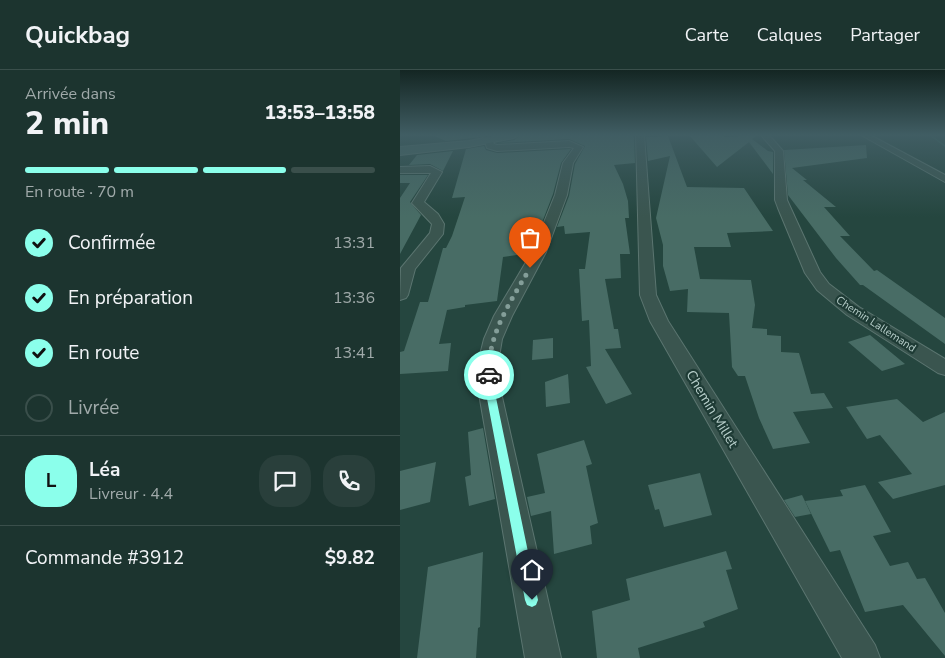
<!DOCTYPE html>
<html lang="fr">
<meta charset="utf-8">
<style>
body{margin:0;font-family:"Nunito Sans",sans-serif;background:#293f3b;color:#f1f3f6;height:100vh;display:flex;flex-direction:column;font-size:19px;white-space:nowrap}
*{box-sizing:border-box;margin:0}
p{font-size:16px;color:#a0aaaa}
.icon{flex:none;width:28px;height:28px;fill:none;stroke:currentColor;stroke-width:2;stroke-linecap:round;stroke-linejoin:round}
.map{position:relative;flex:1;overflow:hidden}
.side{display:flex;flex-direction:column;background:#1c342f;width:400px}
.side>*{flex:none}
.pin{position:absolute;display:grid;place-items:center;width:42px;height:42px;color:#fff;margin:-51px -21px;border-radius:50% 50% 50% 0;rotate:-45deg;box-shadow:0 0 5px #0007}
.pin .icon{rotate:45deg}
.courier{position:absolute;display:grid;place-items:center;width:50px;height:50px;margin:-25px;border:4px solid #8bffeb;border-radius:50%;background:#fff;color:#222;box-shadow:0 1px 6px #0007}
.summary em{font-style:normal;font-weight:800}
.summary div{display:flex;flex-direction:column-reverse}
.summary{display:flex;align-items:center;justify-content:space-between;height:85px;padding:0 25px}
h1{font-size:32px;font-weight:800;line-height:38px}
.bar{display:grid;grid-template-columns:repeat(4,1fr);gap:8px 5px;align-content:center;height:60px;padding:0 25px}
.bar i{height:6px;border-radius:4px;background:#3a4f4b}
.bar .on{background:#8bffeb}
.bar p{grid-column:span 4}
.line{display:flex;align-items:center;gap:12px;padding:0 25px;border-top:1px solid #3a4f4b}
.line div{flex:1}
.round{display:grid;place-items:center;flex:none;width:52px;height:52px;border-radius:20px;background:#293f3b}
ol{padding:0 25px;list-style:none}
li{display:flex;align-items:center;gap:15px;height:55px}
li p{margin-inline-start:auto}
li .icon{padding:5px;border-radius:50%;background:#8bffeb;color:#111;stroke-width:4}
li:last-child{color:#a0aaaa}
li i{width:28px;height:28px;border:2px solid #3a4f4b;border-radius:50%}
header{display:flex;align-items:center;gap:30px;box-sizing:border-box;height:70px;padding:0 25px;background:#1c342f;border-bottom:1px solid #3a4f4b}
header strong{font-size:24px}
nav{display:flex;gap:28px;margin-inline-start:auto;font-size:18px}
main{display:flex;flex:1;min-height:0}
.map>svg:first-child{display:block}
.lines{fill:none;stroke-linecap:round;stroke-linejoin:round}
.stream{fill:#30665b;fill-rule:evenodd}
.building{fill:#486c65}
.minor-casing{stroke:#5b7570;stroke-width:2}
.secondary-casing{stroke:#5b7570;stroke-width:2}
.minor{fill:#3a554f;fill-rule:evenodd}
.secondary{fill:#476863;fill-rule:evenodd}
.route{fill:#8bffeb}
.done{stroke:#849e99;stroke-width:5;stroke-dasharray:0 9}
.labels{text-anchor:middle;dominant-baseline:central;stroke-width:4.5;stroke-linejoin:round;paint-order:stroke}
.far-street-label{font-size:11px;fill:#b7ceca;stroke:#1e3b35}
.street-label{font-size:14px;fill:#b7ceca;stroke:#1e3b35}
</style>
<header>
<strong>Quickbag</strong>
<nav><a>Carte</a><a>Calques</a><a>Partager</a></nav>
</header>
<main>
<section class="side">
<div class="summary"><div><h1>2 min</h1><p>Arrivée dans</p></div><em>13:53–13:58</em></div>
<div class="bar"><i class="on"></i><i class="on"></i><i class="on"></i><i></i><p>En route · 70 m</p></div>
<ol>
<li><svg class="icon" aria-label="check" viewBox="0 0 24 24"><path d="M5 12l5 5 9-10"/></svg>Confirmée<p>13:31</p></li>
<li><svg class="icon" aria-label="check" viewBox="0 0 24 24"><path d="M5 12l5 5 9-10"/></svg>En préparation<p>13:36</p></li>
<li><svg class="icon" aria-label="check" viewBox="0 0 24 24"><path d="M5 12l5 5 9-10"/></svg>En route<p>13:41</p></li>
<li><i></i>Livrée</li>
</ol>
<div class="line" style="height:90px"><b class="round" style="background:#8bffeb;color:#111">L</b><div><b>Léa</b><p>Livreur · 4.4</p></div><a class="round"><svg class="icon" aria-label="chat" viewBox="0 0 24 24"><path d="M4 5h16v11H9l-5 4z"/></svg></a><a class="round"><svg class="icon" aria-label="phone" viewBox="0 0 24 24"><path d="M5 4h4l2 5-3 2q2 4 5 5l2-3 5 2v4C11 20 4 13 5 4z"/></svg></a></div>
<div class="line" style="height:65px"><div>Commande #3912</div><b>$9.82</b></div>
</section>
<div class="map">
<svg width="545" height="588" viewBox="0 0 545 588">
<rect width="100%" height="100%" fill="#25463f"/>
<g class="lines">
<!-- stream -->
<path class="stream" d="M529 65H531L545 75V77Z"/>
</g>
<!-- building -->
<g class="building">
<path d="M32 65H81L82 67 46 71Z"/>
<path d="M121 65H233L234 67 235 93 214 95 223 114 228 131 229 148H225L230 184H220L221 208 205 209 214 259H218L221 278 205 279 232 324 206 334 186 297 191 296 189 250 182 251 179 199H185L190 162 165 164 164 156 157 157 169 126 175 94 185 76 169 69 98 73 114 70Z"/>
<path d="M289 65H322L325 67 357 65 352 69 368 81 373 82V104L349 72 317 97Z"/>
<path d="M268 66 287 117 344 118 373 161 327 163 331 177H294L300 209 351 210 355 235 352 258 367 259V265L381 266V282L399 283 411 324 424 323 433 338 393 342 410 373 373 379 359 348 345 306H338L332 297 329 243 287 242 288 219 270 221 263 196V175L256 148 270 86 248 91 246 67Z"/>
<path d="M466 75 467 88 392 98 407 110H403L436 137H424L450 166H440L474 201 477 200 545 248V274L463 215H460L436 188 388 125 384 80Z"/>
<path d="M84 76 86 80 97 83 171 79 161 93 153 124 140 158 124 184 103 187 97 231 65 235V237L47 240 39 274 51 273 48 301 0 304V282L4 281 20 232H28L43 178H46L52 166 65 127 52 128 66 79Z"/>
<path d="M53 81 43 101 30 94 9 95 17 85Z"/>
<path d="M0 105H28L10 132 21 145 0 184V128L10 113H0Z"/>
<path d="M470 265 505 294 482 301 448 272Z"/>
<path d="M153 268V288L132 290 133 270Z"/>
<path d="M168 304 170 333 146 337 145 312Z"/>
<path d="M497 329 523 352 545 342V415L493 429 478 412 512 404 480 365 467 369 446 337Z"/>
<path d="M83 358 95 429 69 436 65 407 71 405 68 362Z"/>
<path d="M184 370 192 394 186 396 198 453 190 456 192 474 154 484 151 441 131 446 127 427 145 423 137 384Z"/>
<path d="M36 392 30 432 0 440V401Z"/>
<path d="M300 403 312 445 264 457 259 439 255 440 248 415Z"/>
<path d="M465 415 491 462 473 466 490 496 508 492 517 509 525 508 545 543V586L503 535 465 542 440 480 430 482 405 431 443 426 440 420Z"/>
<path d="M402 425 411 444 395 447 384 430Z"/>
<path d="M326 481 332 499 326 500 338 539 303 552 305 557 238 578 240 588H197L192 541 230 530 226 509Z"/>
<path d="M83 482 80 557 78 558 76 588H17L28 497Z"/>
</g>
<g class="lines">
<!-- minor casing -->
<g class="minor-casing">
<g id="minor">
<path d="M83 65H91L94 74 97 75 169 71 183 77 173 93 167 125 146 182 112 246 102 269 98 293 100 318 161 588H125L78 318V293L84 269 94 246 132 182 155 125 163 93 174 78 169 77 97 81 87 78Z"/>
<path d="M236 65H244L256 225 268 251 475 575 480 588H442L250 251 240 225Z"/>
<path d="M361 65H369L383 81 387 130 420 202 429 214 459 237 545 289V305L538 303 447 245 417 220 405 203 378 138 375 130V81Z"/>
<path d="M461 65H470L545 105V112Z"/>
<path d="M30 96 42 102 24 132 38 144 44 154 43 164 15 199 8 225 6 228 0 230 1 198 30 163 32 154 12 133 31 103H0V97Z"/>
</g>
</g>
<!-- secondary casing -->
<g class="secondary-casing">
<path id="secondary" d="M99 65H119L114 68 69 77 0 85V77L69 71Z"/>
</g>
<!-- minor -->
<use href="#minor" class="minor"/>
<!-- secondary -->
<use href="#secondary" class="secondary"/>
</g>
<!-- sky -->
<linearGradient id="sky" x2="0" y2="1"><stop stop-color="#142623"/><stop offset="0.44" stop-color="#405d63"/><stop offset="1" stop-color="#405d63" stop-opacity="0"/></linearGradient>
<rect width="545" height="147" fill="url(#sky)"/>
<!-- route -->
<path class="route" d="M86 303H89L93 305 94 318 138 530 136 535 132 537 127 535 125 530 85 318Z"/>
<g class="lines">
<!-- done -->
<path class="done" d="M89 305C87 265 111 231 130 198"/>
</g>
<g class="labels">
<!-- far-street labels -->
<g class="far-street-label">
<text transform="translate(476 254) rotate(33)">Chemin Lallemand</text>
</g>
<!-- street labels -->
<g class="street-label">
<text transform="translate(312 339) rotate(59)">Chemin Millet</text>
</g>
</g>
</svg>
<div class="pin" style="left:130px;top:198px;background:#ea580c"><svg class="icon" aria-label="bag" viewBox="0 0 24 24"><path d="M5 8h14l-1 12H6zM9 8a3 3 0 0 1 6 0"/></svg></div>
<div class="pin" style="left:132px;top:530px;background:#1f2937"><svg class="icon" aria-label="home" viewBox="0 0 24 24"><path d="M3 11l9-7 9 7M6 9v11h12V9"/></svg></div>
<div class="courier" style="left:89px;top:305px"><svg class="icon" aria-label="car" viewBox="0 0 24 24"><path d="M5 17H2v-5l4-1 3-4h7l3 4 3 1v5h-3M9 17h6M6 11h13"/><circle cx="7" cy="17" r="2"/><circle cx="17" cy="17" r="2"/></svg></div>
</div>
</main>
